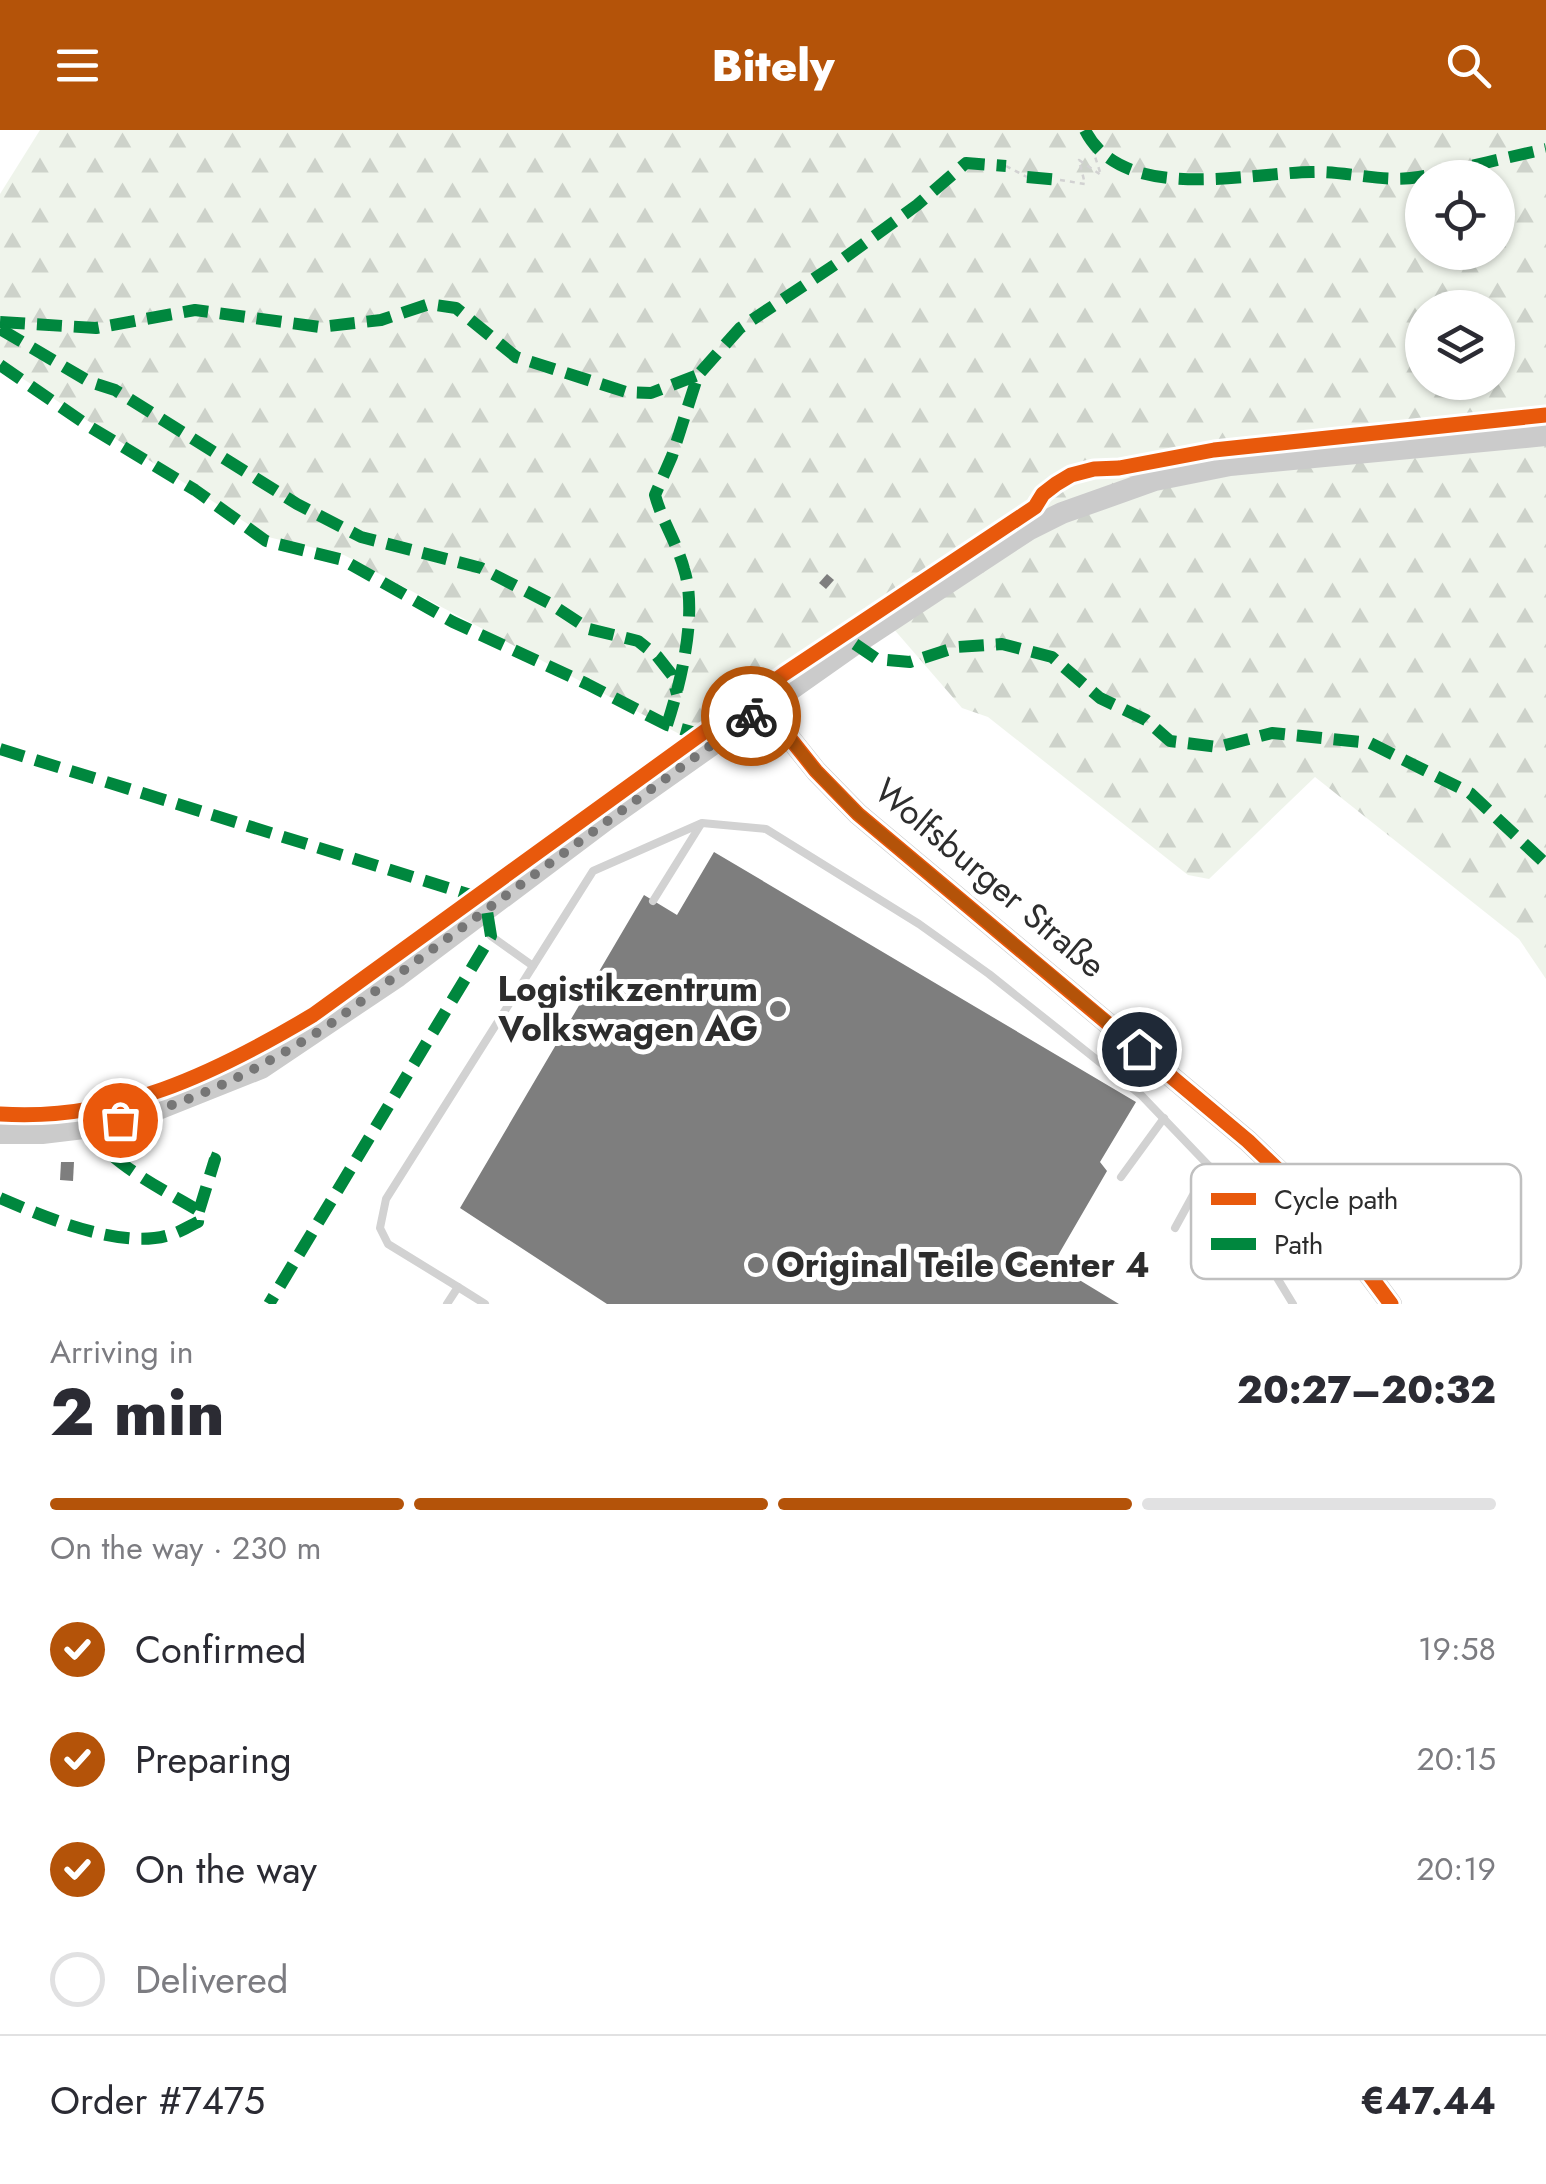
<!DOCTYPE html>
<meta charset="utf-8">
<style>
body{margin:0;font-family:Jost,sans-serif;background:#f7f7f7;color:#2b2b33;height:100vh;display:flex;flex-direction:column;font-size:38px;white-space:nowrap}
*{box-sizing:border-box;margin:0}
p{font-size:32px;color:#7c7c81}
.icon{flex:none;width:55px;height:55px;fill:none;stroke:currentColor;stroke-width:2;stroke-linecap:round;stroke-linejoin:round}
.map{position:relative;height:1174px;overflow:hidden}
.side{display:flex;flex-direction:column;background:#fff;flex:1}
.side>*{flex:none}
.controls{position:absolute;left:1405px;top:30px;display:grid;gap:20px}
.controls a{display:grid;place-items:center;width:110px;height:110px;border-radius:50%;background:#fff;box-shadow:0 2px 8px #0004;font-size:50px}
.pin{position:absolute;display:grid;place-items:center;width:85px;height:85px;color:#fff;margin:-42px;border:5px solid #fff;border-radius:50%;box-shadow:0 2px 10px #0007}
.courier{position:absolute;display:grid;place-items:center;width:100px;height:100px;margin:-50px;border:8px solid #b45309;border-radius:50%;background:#fff;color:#222;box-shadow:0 2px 12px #0007}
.overview em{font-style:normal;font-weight:800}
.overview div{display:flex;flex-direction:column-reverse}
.overview{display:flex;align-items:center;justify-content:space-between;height:170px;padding:0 50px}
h1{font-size:65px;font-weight:800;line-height:75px}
.bar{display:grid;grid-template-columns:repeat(4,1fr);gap:15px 10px;align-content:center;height:120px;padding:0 50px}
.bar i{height:12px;border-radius:8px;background:#e1e1e2}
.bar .selected{background:#b45309}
.bar p{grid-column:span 4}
.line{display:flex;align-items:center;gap:25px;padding:0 50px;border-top:2px solid #e1e1e2}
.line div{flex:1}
ol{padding:0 50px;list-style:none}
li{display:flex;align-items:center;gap:30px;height:110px}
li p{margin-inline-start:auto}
li .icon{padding:10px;border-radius:50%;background:#b45309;color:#fff;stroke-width:4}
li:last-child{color:#7c7c81}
li i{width:55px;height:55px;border:5px solid #e1e1e2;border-radius:50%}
header{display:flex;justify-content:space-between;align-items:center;height:130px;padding:0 50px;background:#b45309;color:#fff;font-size:45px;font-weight:800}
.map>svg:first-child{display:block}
.forest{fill:url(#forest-firs);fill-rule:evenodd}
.building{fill:#7e7e7e}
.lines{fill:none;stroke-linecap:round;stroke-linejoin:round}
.path{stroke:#d2d2d2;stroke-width:2.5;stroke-dasharray:5 5;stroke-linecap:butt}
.lane{stroke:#d2d2d2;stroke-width:8}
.secondary{stroke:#cbcbcb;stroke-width:22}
.quiet{stroke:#00873e;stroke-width:12;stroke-dasharray:25 12;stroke-linecap:butt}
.cycleway-casing{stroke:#fff;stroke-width:21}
.cycleway{stroke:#e8590c;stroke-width:15}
.done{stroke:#767676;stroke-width:10;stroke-dasharray:0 18}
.route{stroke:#b45309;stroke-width:12}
.poi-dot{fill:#767676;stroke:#fff;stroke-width:4}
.labels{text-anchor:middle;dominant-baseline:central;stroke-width:10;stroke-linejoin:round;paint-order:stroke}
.street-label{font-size:35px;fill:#2d2d2d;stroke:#fff}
.poi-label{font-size:35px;font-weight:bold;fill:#2d2d2d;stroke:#fff;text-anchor:end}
.key{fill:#fff;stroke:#c0c0c0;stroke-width:2.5}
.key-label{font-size:28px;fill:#2d2d2d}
</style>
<header><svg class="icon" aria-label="menu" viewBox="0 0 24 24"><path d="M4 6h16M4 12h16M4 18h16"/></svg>Bitely<svg class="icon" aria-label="search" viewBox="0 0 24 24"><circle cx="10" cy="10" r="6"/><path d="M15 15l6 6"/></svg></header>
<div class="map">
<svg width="1546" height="1174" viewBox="0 0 1546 1174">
<defs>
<pattern id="forest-firs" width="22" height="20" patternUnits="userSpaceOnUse" patternTransform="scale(2.5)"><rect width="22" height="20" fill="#eff4eb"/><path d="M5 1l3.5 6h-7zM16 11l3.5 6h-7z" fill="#cdd2ca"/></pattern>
</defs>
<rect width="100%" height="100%" fill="#fff"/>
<!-- forest -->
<path class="forest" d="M40 0H1546V849L1519 809 1315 647 1209 749 1188 745 988 587 962 578 873 475 685 607 344 425 268 407 0 234V64ZM1422 48H1498V122H1422ZM1422 178H1498V252H1422Z"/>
<!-- building -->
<g class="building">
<path d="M827 444 834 450 826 459 819 453Z"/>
<path d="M714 722 1136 972 1100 1032 1107 1041 1053 1134 1119 1174H607L460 1078 644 765 677 785Z"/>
<path d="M61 1032H74L73 1051 60 1050Z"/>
</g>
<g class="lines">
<!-- path -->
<g class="path">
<path d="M1006 36 1027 47"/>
<path d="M1060 50 1085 54 1079 30 1101 45 1090 11"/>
</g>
<!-- lane -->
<g class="lane">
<path d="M1031 391C1047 339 1100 332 1146 347"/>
<path d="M653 771 701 694"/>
<path d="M491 806 533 836"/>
<path d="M1121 1047 1164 988"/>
<path d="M1175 1098 1209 1036"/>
<path d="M458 1157 388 1114 380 1098 386 1069 593 741 702 693 766 699 919 794 989 844 1141 965 1209 1036 1293 1174"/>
<path d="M447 1174 458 1157 485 1174"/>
</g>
<!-- secondary -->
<g class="secondary">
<path d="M765 577 816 641 858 684 1248 1011 1324 1084 1391 1174"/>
<path d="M0 1003H42L92 997 148 983 261 938 398 846 607 689 855 514 1028 400 1062 383 1155 350 1230 335 1546 305"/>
</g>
<!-- quiet -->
<g class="quiet">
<path d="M1085 0C1122 74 1245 43 1312 42 1347 41 1384 53 1419 47 1461 39 1504 28 1546 19"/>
<path d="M1027 47 1060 50"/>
<path d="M0 192 96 198 195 180 320 197 381 190 429 174 456 178 516 227 626 262 651 263 698 245"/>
<path d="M0 199 90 252 115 260 297 374 361 407 481 438 549 473 589 499 638 511 657 526 672 545 677 564"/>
<path d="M0 235 90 297 195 360 266 411 343 430 453 492 587 554 667 595 703 605"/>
<path d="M855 514 877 529 910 532 957 517 1002 514 1052 527 1100 568 1146 590 1170 611 1218 617 1272 603 1370 613 1470 663 1546 734"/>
<path d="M667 595C681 552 698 483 684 439 677 413 662 391 655 365L672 326 698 245 740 198 836 134 917 75 966 33 1006 36"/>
<path d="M0 619 474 766 487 781 491 806 269 1174"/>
<path d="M0 1068C44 1087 122 1120 169 1105 179 1103 189 1096 198 1092L199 1081C172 1064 97 1028 92 997"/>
<path d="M199 1081 215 1029 210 1027"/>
</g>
<!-- cycleway casing -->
<g class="cycleway-casing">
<g id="cycleway">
<path d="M739 594 765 577 816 641 858 684 1248 1011 1324 1084 1391 1174"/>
<path d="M0 984C115 992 216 943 313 885L784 544 1035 377 1043 364 1056 354 1071 345 1094 339 1119 338 1214 320 1546 285"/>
</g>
</g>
<!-- cycleway -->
<use href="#cycleway" class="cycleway"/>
</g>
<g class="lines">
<!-- done -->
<path class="done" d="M120 990C197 972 263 937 329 895L751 586"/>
<!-- route -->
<path class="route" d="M751 586 765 577 816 641 858 684 1139 919"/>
</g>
<!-- markers -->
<g class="poi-dot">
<circle cx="778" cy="879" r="10"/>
<circle cx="756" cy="1135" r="10"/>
</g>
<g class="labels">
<!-- street labels -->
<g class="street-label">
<text transform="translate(990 748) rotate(40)">Wolfsburger Straße</text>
</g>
<!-- poi labels -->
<g class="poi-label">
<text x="758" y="859">Logistikzentrum<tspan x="758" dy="40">Volkswagen AG</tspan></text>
<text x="776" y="1135" text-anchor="start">Original Teile Center 4</text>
</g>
</g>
<!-- legend -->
<rect x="1191" y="1034" width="330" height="115" rx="15" class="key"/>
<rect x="1211" y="1063" width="45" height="12" fill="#e8590c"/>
<rect x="1211" y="1108" width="45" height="12" fill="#00873e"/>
<g class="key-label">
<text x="1274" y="1079">Cycle path</text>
<text x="1274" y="1124">Path</text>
</g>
</svg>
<div class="controls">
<a><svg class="icon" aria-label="locate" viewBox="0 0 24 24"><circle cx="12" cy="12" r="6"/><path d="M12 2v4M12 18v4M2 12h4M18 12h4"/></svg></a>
<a><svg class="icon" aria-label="layers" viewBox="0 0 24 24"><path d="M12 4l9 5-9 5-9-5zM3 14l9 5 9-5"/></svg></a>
</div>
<div class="pin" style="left:120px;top:990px;background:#ea580c"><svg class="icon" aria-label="bag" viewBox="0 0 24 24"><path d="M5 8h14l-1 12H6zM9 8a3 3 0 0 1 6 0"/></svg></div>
<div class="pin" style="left:1139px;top:919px;background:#1f2937"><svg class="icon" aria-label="home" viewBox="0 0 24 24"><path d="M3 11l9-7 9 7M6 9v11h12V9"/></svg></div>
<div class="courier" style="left:751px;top:586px"><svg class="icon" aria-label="bike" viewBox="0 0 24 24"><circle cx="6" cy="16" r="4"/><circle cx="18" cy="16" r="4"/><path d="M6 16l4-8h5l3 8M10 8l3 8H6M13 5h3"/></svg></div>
</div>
<section class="side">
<div class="overview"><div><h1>2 min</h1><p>Arriving in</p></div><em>20:27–20:32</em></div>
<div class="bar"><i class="selected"></i><i class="selected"></i><i class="selected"></i><i></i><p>On the way · 230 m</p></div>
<ol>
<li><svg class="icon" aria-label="check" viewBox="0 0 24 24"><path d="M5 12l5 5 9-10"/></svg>Confirmed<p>19:58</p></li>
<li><svg class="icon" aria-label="check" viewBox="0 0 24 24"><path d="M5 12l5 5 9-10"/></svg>Preparing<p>20:15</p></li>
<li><svg class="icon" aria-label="check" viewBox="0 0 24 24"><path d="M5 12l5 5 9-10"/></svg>On the way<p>20:19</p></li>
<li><i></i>Delivered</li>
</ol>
<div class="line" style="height:130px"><div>Order #7475</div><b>€47.44</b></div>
</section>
